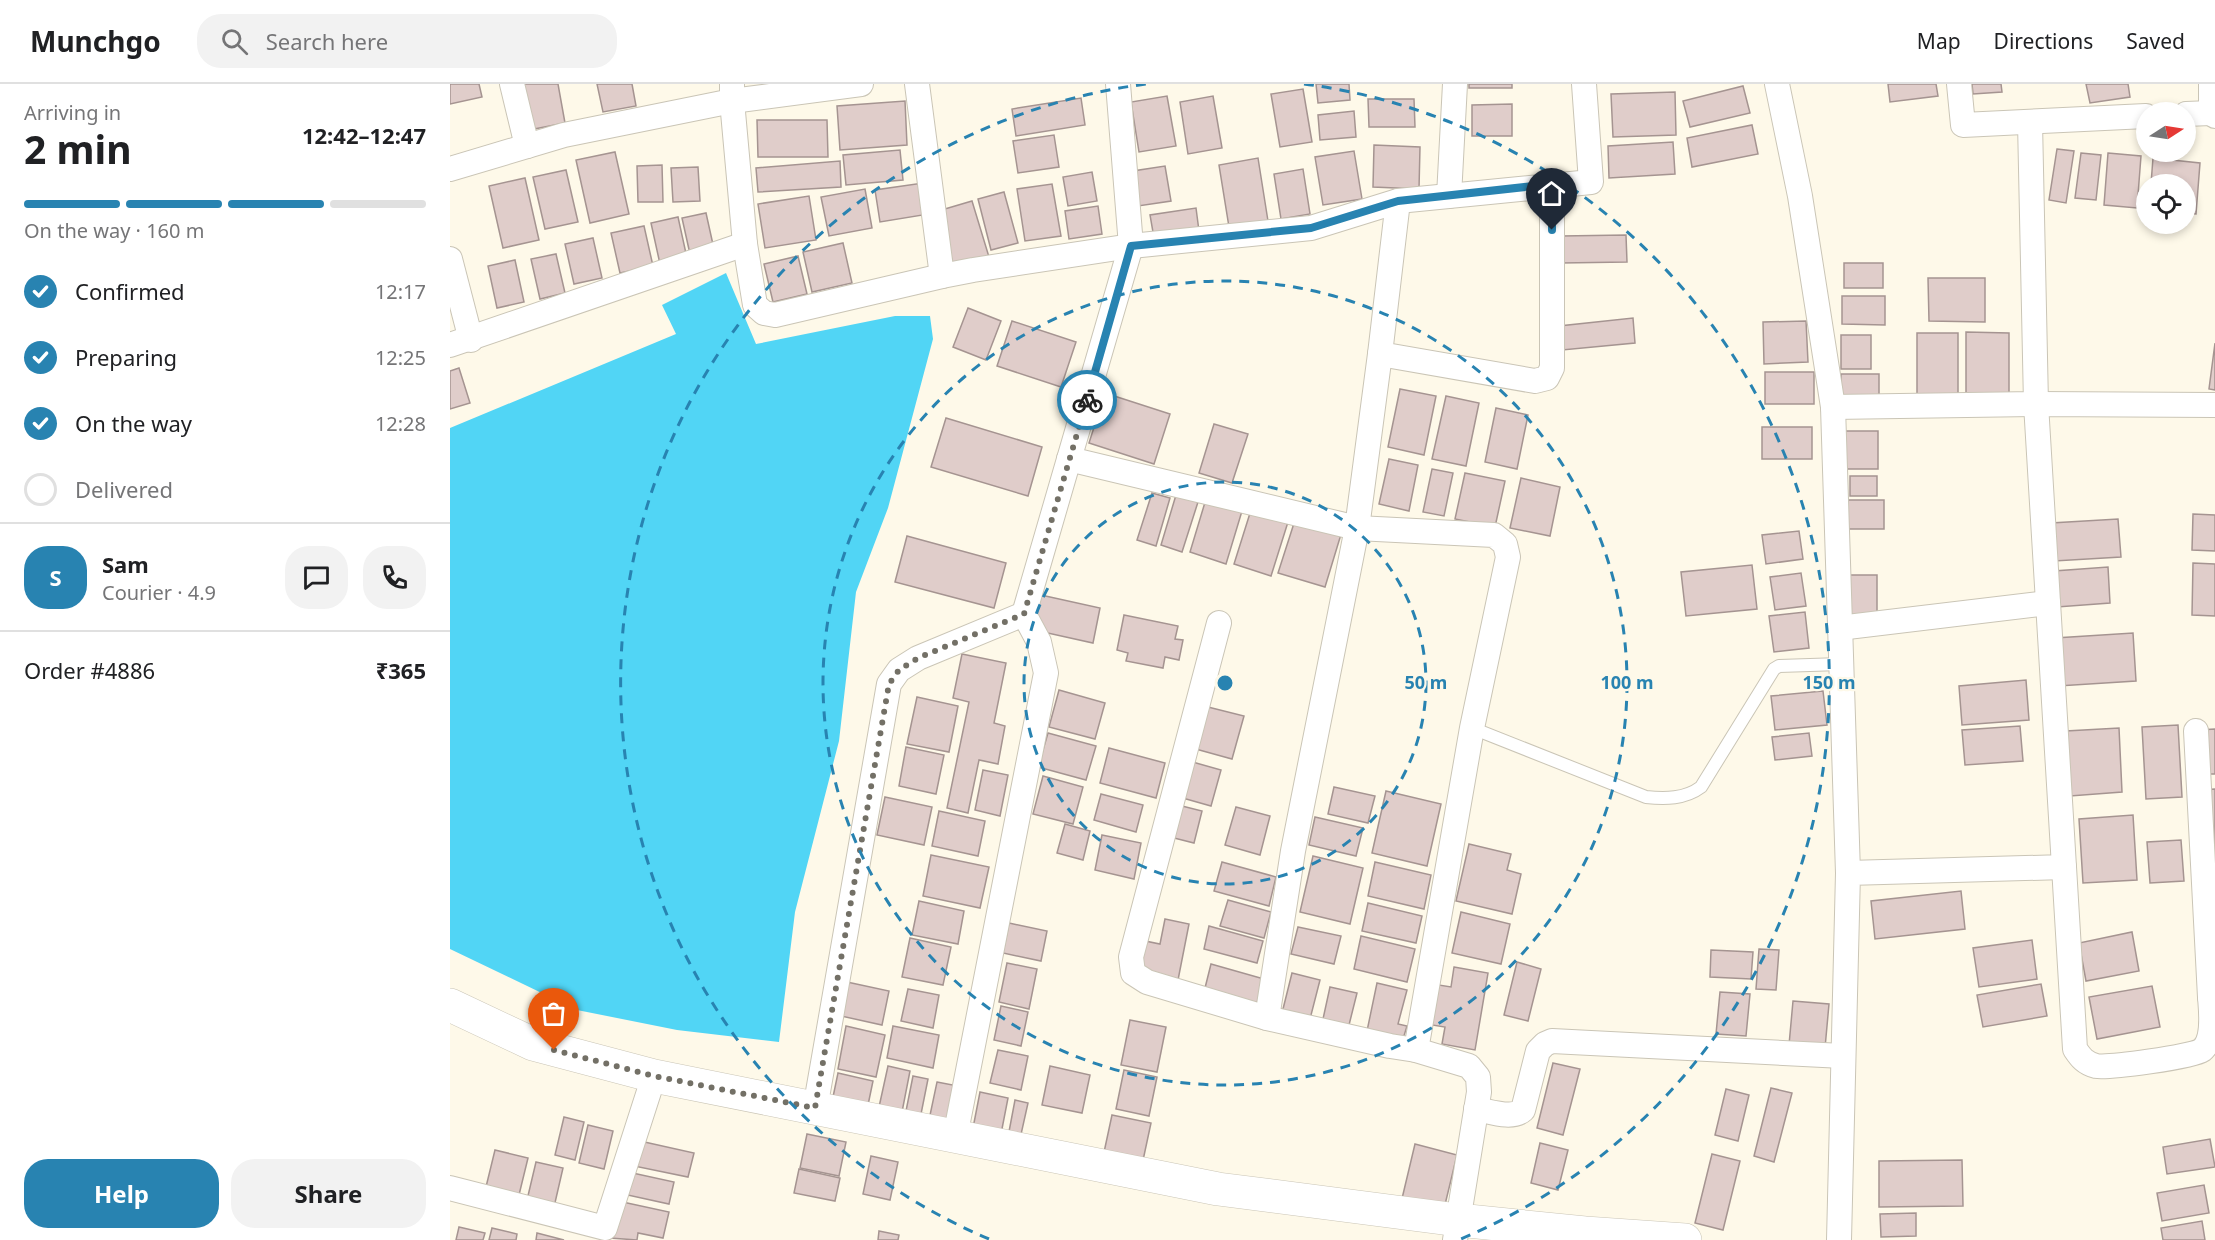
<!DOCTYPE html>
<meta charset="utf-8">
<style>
body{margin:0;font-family:"Noto Sans",sans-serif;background:#f2f2f2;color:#202124;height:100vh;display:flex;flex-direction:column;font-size:22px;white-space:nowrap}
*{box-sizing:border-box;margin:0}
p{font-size:20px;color:#757577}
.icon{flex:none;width:33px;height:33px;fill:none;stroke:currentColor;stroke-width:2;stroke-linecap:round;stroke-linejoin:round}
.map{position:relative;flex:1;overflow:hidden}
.drawer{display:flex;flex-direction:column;background:#fff;width:450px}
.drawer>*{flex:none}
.needle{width:39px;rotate:78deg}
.controls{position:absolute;left:1686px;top:18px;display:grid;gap:12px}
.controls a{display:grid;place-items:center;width:60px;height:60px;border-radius:50%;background:#fff;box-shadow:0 3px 9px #0003;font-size:30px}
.pin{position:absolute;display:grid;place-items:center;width:51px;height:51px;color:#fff;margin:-62px -26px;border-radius:50% 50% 50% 0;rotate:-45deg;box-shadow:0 0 6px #0007}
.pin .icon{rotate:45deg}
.courier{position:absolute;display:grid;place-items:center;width:60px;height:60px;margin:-30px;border:4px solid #2883b1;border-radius:50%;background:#fff;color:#222;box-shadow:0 2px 8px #0007}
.head em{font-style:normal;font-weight:700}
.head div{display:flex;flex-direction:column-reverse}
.head{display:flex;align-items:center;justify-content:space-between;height:102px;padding:0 24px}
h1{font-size:39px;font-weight:700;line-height:45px}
.bar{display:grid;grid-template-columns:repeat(4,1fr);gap:9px 6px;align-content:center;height:72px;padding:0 24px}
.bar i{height:8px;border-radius:4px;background:#e0e0e0}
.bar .selected{background:#2883b1}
.bar p{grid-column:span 4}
.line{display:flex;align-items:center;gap:15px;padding:0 24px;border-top:2px solid #e0e0e0}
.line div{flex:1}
.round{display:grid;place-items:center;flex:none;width:63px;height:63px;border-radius:24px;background:#f2f2f2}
ol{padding:0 24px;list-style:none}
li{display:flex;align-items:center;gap:18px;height:66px}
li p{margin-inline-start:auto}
li .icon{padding:6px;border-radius:50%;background:#2883b1;color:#fff;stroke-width:4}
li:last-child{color:#757577}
li i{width:33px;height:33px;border:3px solid #e0e0e0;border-radius:50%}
.primary-button{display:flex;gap:12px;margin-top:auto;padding:12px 24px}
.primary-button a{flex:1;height:69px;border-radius:24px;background:#2883b1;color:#fff;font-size:24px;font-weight:700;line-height:69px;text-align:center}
.primary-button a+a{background:#f2f2f2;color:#202124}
header{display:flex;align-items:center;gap:36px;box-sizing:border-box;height:84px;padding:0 30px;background:#fff;border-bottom:2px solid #e0e0e0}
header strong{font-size:28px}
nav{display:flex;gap:33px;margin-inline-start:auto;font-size:21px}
.search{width:420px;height:54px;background:#f2f2f2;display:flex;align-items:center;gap:15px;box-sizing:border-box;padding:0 21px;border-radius:24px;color:#757577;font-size:22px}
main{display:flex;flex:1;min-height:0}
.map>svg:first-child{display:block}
.water{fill:#51d5f5}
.building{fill:#e0cdca;stroke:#a59491;stroke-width:1.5}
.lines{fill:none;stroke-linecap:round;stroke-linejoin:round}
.lane-casing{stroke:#cac5b6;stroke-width:14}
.street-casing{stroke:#cac5b6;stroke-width:26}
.secondary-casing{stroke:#cac5b6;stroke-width:34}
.lane{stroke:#fff;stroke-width:12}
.street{stroke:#fff;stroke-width:24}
.secondary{stroke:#fff;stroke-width:33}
.done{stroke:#737066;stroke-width:6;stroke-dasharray:0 10.8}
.route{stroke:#2883b1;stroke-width:8}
.ring{fill:none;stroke:#2883b1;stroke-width:3;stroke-dasharray:10 8}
.centre{fill:#2883b1;stroke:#fef9e9;stroke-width:3}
.ring-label{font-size:18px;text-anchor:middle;font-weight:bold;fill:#2883b1;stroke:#fef9e9;stroke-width:4.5;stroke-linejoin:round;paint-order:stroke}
</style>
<header>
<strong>Munchgo</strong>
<div class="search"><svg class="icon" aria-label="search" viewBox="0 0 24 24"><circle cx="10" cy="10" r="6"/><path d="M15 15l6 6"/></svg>Search here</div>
<nav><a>Map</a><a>Directions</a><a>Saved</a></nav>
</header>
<main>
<section class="drawer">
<div class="head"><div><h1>2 min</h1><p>Arriving in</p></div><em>12:42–12:47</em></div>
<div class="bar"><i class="selected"></i><i class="selected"></i><i class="selected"></i><i></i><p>On the way · 160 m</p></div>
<ol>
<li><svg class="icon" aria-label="check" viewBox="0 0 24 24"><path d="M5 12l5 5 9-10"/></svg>Confirmed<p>12:17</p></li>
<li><svg class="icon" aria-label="check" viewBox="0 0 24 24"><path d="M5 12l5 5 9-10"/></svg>Preparing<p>12:25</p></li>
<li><svg class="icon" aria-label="check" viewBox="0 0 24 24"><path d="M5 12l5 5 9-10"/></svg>On the way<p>12:28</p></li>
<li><i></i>Delivered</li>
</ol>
<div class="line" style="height:108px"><b class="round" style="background:#2883b1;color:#fff">S</b><div><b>Sam</b><p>Courier · 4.9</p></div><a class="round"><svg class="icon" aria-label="chat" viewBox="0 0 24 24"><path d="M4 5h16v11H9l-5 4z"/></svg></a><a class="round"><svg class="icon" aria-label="phone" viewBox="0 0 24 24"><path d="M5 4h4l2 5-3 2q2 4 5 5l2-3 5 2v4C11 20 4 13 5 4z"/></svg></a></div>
<div class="line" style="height:78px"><div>Order #4886</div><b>₹365</b></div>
<div class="primary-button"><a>Help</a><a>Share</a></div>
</section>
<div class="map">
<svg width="1765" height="1156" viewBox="0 0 1765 1156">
<rect width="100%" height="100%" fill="#fef9e9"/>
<!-- water -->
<path class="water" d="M276 189 306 260 445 232H480L483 255 438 424 406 508 389 657 345 828 329 958 227 946 127 926 0 865V344L226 250 212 221Z"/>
<!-- building -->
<g class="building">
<path d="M0 0H29L32 13 0 20Z"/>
<path d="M70 0H108L115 39 79 46Z"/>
<path d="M147 0H182L186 22 153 28Z"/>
<path d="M866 0H899L900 16 868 19Z"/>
<rect x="1019" y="0" width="43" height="4"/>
<path d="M1438 0H1486L1488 12 1440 18Z"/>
<path d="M1522 0H1551L1552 8 1523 10Z"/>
<path d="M1636 0H1678L1680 13 1640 19Z"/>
<path d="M1293 2 1300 29 1240 43 1233 17Z"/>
<path d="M853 5 862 58 830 63 821 10Z"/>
<path d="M1225 8 1226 51 1163 53 1161 10Z"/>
<path d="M717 12 726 62 689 68 681 18Z"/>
<path d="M763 12 772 64 738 70 730 18Z"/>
<path d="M631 14 635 41 566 52 562 25Z"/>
<path d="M918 15H964L965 43H919Z"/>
<path d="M455 17 457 61 390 66 387 22Z"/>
<path d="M1062 20V52H1022V21Z"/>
<path d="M904 27 906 53 870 56 868 31Z"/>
<path d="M307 36H377L378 73H308Z"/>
<path d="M1302 41 1308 70 1242 83 1237 54Z"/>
<path d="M604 51 609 83 568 89 563 57Z"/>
<path d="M1223 58 1225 90 1159 94 1158 62Z"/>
<path d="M924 61 970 63 969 105 923 103Z"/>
<path d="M1607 65 1624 67 1616 119 1599 116Z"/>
<path d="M450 66 453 96 396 101 393 71Z"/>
<path d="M904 67 912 115 873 121 865 73Z"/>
<path d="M165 68 179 130 140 139 126 76Z"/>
<path d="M1631 69 1651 71 1646 116 1625 114Z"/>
<path d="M1658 69 1691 72 1687 124 1654 121Z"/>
<path d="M808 74 818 137 779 143 769 81Z"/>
<path d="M1703 74 1750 79 1746 130 1736 129V100H1701Z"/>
<path d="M390 77 391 103 308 108 306 84Z"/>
<path d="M212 81 213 118H188L187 82Z"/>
<path d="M715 82 721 117 688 122 683 87Z"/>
<path d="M248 83 250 117 223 118 221 84Z"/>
<path d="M853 85 860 130 831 135 824 90Z"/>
<path d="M116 86 128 138 95 145 83 93Z"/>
<path d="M642 88 647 117 618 122 613 93Z"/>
<path d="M75 94 89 156 53 164 39 102Z"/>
<path d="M473 99 479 130 430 138 425 106Z"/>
<path d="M602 100 611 152 575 157 567 105Z"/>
<path d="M415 105 422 144 379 152 371 113Z"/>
<path d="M554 108 568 159 541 166 528 115Z"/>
<path d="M359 112 366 156 315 164 308 120Z"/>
<path d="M522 117 539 173 504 183 488 127Z"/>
<path d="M648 122 652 150 619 155 615 127Z"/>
<path d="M746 124 749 147 704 154 700 131Z"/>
<path d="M256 129 264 165 240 170 232 134Z"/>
<path d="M228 133 237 174 210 180 201 139Z"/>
<path d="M194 142 203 182 170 189 161 149Z"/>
<path d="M1176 151 1177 178 1111 179V152Z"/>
<path d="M143 154 152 194 124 200 115 160Z"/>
<path d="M393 159 402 199 362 208 353 168Z"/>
<path d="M106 170 115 209 90 215 81 175Z"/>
<path d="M348 172 357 210 323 218 314 180Z"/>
<path d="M65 176 74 218 47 224 38 182Z"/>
<rect x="1394" y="179" width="39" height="25"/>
<path d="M1478 194H1535V238L1479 237Z"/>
<path d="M1392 212H1435V241L1392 240Z"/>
<path d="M518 224 551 237 536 276 503 263Z"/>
<path d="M1183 234 1185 259 1112 266 1109 242Z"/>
<path d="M562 237 626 258 611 303 547 282Z"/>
<path d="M1356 237 1358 278 1314 280 1313 238Z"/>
<path d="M1516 248 1559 249V314L1516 313Z"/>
<rect x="1467" y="249" width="41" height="62"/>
<rect x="1391" y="251" width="30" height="34"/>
<path d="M1765 259V306L1759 305Z"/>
<path d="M9 284 20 319 0 325V287Z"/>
<rect x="1315" y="288" width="49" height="32"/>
<rect x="1391" y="290" width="38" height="27"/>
<path d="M950 305 986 312 974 371 938 363Z"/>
<path d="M655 309 720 330 704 380 639 359Z"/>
<path d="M996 312 1029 319 1016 382 982 375Z"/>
<path d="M1046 324 1078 331 1067 385 1035 378Z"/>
<path d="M496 334 592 363 578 412 481 383Z"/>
<path d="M764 340 798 350 782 399 749 389Z"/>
<rect x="1312" y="343" width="50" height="32"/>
<path d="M1394 347H1428V385H1393Z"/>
<path d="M939 375 968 381 959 427 929 420Z"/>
<path d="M982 385 1003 389 994 432 973 428Z"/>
<path d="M1015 389 1055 397 1045 443 1005 435Z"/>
<rect x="1400" y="392" width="27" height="20"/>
<path d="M1071 394 1110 403 1100 452 1060 444Z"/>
<path d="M702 409 720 414 706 462 687 456Z"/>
<path d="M726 411 748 418 732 468 711 461Z"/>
<path d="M756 415 792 427 776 480 740 468Z"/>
<rect x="1397" y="416" width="37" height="29"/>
<path d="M801 426 838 438 821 492 784 480Z"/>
<path d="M1743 430 1765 431V467L1742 466Z"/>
<path d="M846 433 892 447 875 503 828 489Z"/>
<path d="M1668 435 1671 473 1604 477 1601 439Z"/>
<path d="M1349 447 1353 475 1316 480 1312 451Z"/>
<path d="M457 452 556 479 544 524 445 498Z"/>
<path d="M1743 479 1765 480V532L1742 531Z"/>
<path d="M1302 481 1307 525 1236 532 1231 488Z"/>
<path d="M1658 483 1660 519 1607 523 1604 487Z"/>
<path d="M1351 489 1356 522 1325 526 1320 493Z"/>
<rect x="1393" y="491" width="34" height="44"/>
<path d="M591 511 650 524 643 559 584 546Z"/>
<path d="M1355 528 1359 564 1324 568 1319 532Z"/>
<path d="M674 531 728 542 725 555 733 556 729 576 715 573 713 584 676 577 678 569 667 566Z"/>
<path d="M1683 549 1686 597 1608 602 1605 554Z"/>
<path d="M512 570 556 579 544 639 555 642 548 680 529 676 518 729 497 724 519 618 503 614Z"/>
<path d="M1576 596 1579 636 1512 641 1509 602Z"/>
<path d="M609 606 655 619 645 655 599 643Z"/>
<path d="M1373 607 1377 641 1325 646 1321 612Z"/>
<path d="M467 613 508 622 499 668 457 660Z"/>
<path d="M754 622 794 632 782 675 742 664Z"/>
<path d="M1728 641 1732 713 1696 715 1692 643Z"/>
<path d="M1570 642 1573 677 1515 681 1512 646Z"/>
<path d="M1669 644 1672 708 1620 712 1616 647Z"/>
<path d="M1765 645V690H1752L1749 646Z"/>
<path d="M598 649 646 662 636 696 588 683Z"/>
<path d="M1359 649 1362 672 1325 676 1322 653Z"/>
<path d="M456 663 494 671 486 710 449 702Z"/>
<path d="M659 664 715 679 706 714 650 699Z"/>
<path d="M739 677 771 686 761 722 729 713Z"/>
<path d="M533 686 558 691 550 732 525 726Z"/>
<path d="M593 692 633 703 623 740 583 730Z"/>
<path d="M884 703 925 712 918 739 878 730Z"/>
<path d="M1765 705V773L1758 774 1751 706Z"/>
<path d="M936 707 991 720 977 782 922 769Z"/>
<path d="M651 710 693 721 686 748 644 736Z"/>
<path d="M435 713 482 723 474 761 427 751Z"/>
<path d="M728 721 752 727 744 759 720 753Z"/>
<path d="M786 723 820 732 810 771 775 761Z"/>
<path d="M489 727 535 737 528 772 482 762Z"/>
<path d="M1683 731 1687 796 1633 799 1629 735Z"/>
<path d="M865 733 913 744 906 772 859 761Z"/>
<path d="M615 740 640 747 633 776 607 769Z"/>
<path d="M652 751 691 759 684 795 645 786Z"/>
<path d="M1731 756 1734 797 1700 799 1697 758Z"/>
<path d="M1019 760 1061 770 1057 786 1071 790 1062 830 1006 817Z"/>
<path d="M481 771 539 783 530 824 473 812Z"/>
<path d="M863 772 913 784 900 840 850 828Z"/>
<path d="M772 778 826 793 819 822 764 807Z"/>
<path d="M925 778 981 791 974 825 918 812Z"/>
<path d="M1511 807 1515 845 1425 855 1421 817Z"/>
<path d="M778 816 821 828 814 854 770 842Z"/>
<path d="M469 817 514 827 508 860 462 851Z"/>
<path d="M918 819 972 832 966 859 912 847Z"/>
<path d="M1011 828 1060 840 1051 880 1002 869Z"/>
<path d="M715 835 739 840 728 896 688 888 695 857 710 860Z"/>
<path d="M559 839 597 847 591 877 553 869Z"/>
<path d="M759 842 813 857 807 879 754 865Z"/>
<path d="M848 843 891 852 884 880 841 870Z"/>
<path d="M1682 848 1689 887 1636 897 1629 859Z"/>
<path d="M911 852 965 865 957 898 904 885Z"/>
<path d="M460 854 501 863 493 901 452 893Z"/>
<path d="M1582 856 1587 895 1529 903 1523 864Z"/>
<path d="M1309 865 1329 866 1326 906 1306 905Z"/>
<path d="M1261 866 1303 868 1301 895 1260 893Z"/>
<path d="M1067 878 1091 885 1078 937 1054 931Z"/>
<path d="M557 879 587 885 579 925 549 918Z"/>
<path d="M761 880 814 895 805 926 753 912Z"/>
<path d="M1004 883 1038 889 1025 966 992 960 995 943 982 941 989 901 1001 903Z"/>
<path d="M842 889 870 896 860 935 832 929Z"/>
<path d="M397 898 439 907 432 941 391 932Z"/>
<path d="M927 899 957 906 948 940 957 942 953 955 917 947Z"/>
<path d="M1591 900 1597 932 1533 943 1527 911Z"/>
<path d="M1702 902 1710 943 1647 955 1639 913Z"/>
<path d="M880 903 907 909 899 941 873 935Z"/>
<path d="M458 905 489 911 483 944 451 937Z"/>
<path d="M1270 908 1300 910 1296 952 1266 950Z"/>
<path d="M1343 917 1379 920 1375 964 1339 961Z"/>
<path d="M551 922 578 928 571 962 544 956Z"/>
<path d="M680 936 716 943 707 988 671 981Z"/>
<path d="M396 942 435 951 426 993 388 985Z"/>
<path d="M443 942 489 951 483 984 437 974Z"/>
<path d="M548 966 578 972 571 1006 540 999Z"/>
<path d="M1103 979 1130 985 1113 1051 1087 1044Z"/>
<path d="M438 982 460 987 452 1028 429 1023Z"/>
<path d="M600 982 640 991 632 1029 592 1021Z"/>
<path d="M674 986 707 993 699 1032 666 1025Z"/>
<path d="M388 989 423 997 418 1021 383 1013Z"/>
<path d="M463 992 478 995 471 1030 456 1027Z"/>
<path d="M487 998 508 1002 500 1040 479 1036Z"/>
<path d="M1321 1004 1342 1009 1324 1078 1304 1072Z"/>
<path d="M1276 1005 1299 1011 1288 1057 1265 1051Z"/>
<path d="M530 1008 558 1014 551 1050 523 1044Z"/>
<path d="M565 1016 578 1019 570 1055 558 1053Z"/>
<path d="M662 1031 701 1039 692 1081 653 1073Z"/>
<path d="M114 1033 134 1038 125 1076 105 1071Z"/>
<path d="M138 1041 163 1047 154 1085 129 1079Z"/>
<path d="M357 1050 396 1058 389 1092 350 1084Z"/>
<path d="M1760 1055 1765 1083 1717 1090 1713 1063Z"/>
<path d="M190 1057 244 1069 238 1093 184 1082Z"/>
<path d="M1090 1059 1118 1066 1108 1106 1081 1099Z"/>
<path d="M965 1060 1007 1071 992 1133 950 1123Z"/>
<path d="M45 1066 78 1074 68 1115 35 1107Z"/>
<path d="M1262 1070 1290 1077 1273 1146 1245 1139Z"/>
<path d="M421 1072 448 1078 440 1116 413 1110Z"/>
<path d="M1512 1076 1513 1122 1429 1123V1077Z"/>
<path d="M86 1078 113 1084 104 1123 77 1116Z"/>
<path d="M349 1085 390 1094 385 1117 344 1109Z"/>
<path d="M178 1088 224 1098 219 1120 173 1110Z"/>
<path d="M1754 1101 1759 1129 1712 1137 1707 1109Z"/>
<path d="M168 1117 219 1128 213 1154 188 1149 187 1156 160 1154Z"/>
<path d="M1466 1129V1152L1431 1153 1430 1130Z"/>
<path d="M1752 1137 1755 1156H1713L1711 1144Z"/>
<path d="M9 1143 35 1149 33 1156H6Z"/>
<path d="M42 1144 67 1150 66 1156H39Z"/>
<path d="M429 1147 449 1151 448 1156H428Z"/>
<path d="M87 1149 114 1156H86Z"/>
</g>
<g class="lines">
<!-- lane casing -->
<g class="lane-casing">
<path id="lane" d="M1022 644 1196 713C1215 715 1235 715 1251 703L1324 585 1329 582 1391 580"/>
</g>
<!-- street casing -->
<g class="street-casing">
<g id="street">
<path d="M62 0 77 62"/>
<path d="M411 0 282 17 295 160 305 221 314 229 325 231 492 192 523 186 681 162 861 144 948 117 1141 98 1134 0"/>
<path d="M467 0 492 192"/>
<path d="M1327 0 1350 112 1383 323 1398 789"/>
<path d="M1509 0 1513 41 1696 32"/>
<path d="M1761 0V29L1765 32"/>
<path d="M1736 30 1761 29"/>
<path d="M0 85 114 51 282 17V1"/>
<path d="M999 112 1005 0"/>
<path d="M0 175 21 256"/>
<path d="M0 261 295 160"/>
<path d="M930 270 1085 297 1097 294 1102 284V100"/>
<path d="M1383 323 1586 320 1580 38"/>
<path d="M619 375 907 444 1044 451 1055 460 1058 473 1022 644 966 966"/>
<path d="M769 539 681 873 683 889 697 898 817 934 940 962 966 966 1019 982 1028 993 1029 1008 1005 1156"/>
<path d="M1389 544 1598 519"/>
<path d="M1746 647 1760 913"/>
<path d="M1614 783 1625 965C1631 974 1635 979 1646 982 1658 984 1742 973 1752 966 1765 955 1761 928 1760 913L1765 912"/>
<path d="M817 934 843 767 907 444 930 270 948 117"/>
<path d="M365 1025 439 600 449 586 468 574 574 530"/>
<path d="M1026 1025C1039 1027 1062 1036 1073 1026L1088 967 1095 960 1102 957 1393 972"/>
<path d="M505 1053 596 589 589 558 574 530 681 162 668 0"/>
<path d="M0 1104 155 1144 204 992"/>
<path d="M1389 1156 1398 789 1614 783 1586 320 1765 321"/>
</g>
</g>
<!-- secondary casing -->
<g class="secondary-casing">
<path id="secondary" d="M0 921 83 960 204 992 768 1105 1008 1136 1135 1149 1235 1156"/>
</g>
<!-- lane -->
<use href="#lane" class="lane"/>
<!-- street -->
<use href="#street" class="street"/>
<!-- secondary -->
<use href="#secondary" class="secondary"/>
</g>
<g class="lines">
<!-- done -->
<path class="done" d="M104 966 204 992 365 1024 439 600 449 586 468 574 574 530 637 316"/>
<!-- route -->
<path class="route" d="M637 316 681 162 861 144 948 117 1102 100V146"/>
</g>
<!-- distance rings -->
<g class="ring">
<circle cx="775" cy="599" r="201"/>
<circle cx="775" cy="599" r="402"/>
<path d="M539 1155A604 604 0 0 1 696 0M854 0A604 604 0 0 1 1011 1155"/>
</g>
<circle cx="775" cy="599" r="9" class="centre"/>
<g class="ring-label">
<text x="976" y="605">50 m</text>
<text x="1177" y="605">100 m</text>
<text x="1379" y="605">150 m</text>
</g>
</svg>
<div class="controls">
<a><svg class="needle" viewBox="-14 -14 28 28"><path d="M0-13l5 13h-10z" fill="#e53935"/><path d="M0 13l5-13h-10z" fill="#757577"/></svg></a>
<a><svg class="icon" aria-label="locate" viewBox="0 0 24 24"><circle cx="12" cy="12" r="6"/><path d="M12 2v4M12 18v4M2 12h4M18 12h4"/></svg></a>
</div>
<div class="pin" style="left:104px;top:966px;background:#ea580c"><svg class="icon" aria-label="bag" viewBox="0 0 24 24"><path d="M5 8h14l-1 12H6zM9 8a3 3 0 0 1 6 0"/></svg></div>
<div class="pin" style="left:1102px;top:146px;background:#1f2937"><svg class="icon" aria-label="home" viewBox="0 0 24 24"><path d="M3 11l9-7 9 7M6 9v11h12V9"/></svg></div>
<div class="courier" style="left:637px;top:316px"><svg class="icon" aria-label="bike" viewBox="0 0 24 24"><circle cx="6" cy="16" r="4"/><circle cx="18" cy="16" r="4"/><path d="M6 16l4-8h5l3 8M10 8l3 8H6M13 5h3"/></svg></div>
</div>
</main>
